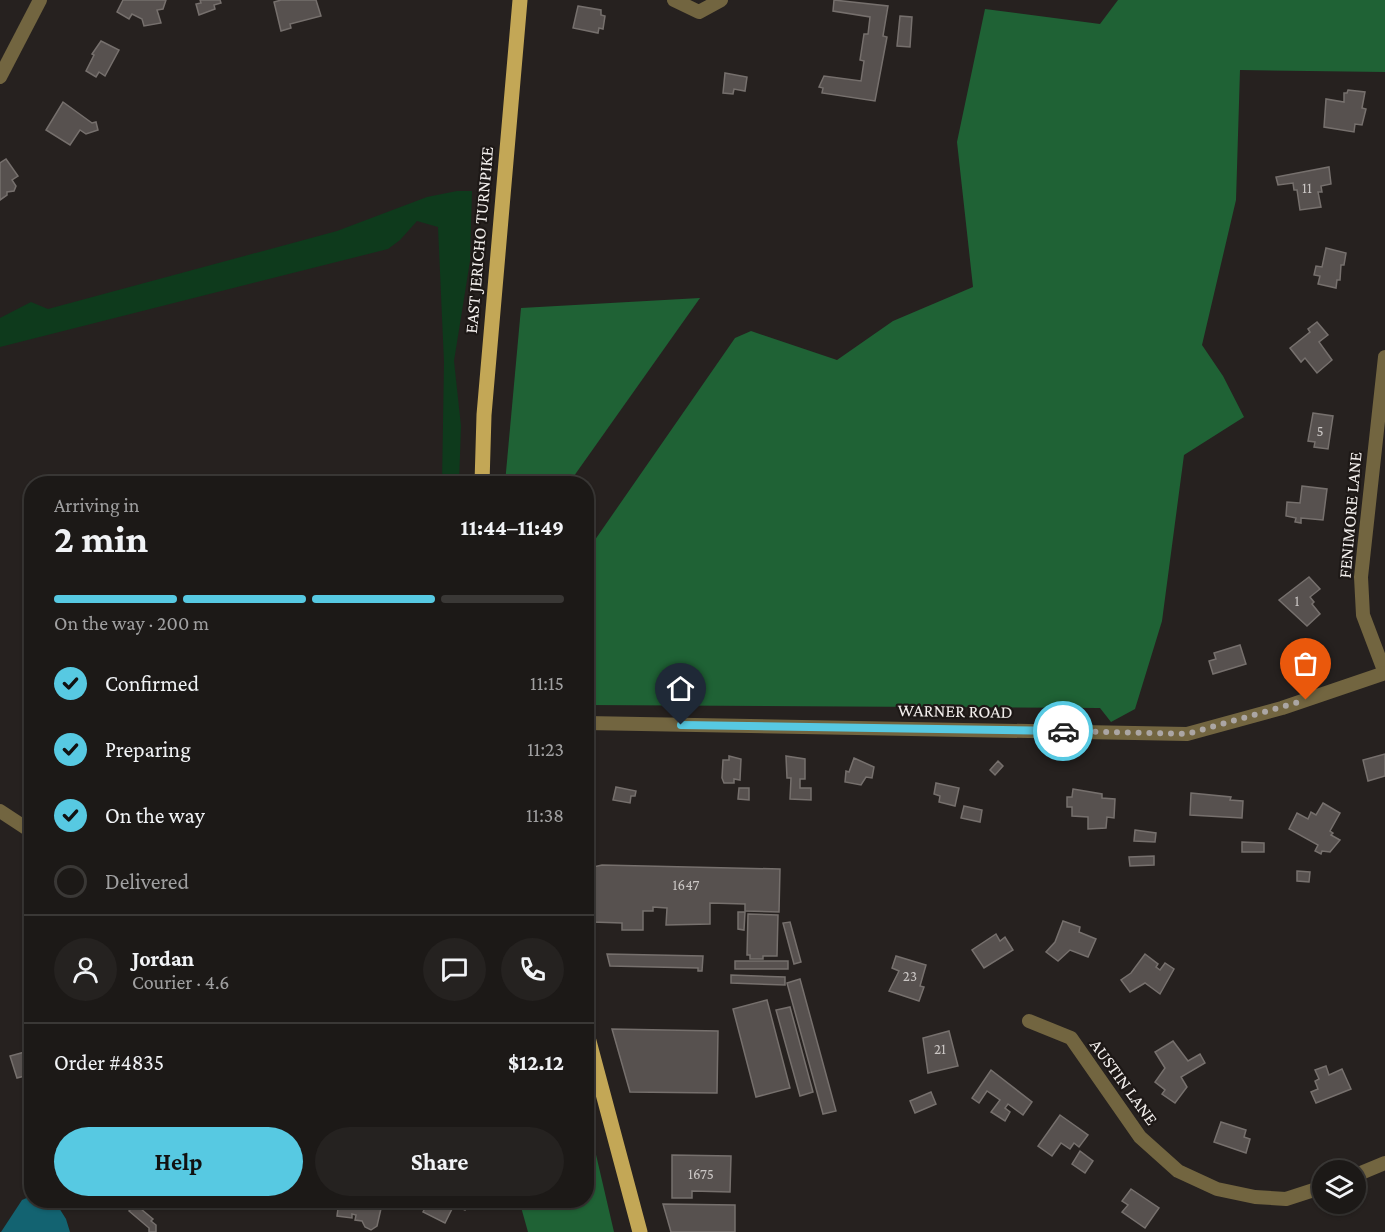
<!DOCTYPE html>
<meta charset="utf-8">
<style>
body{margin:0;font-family:"Crimson Pro",serif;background:#252220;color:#f1f3f6;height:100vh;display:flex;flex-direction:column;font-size:22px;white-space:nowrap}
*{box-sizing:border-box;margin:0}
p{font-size:20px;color:#a0a0a1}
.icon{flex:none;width:33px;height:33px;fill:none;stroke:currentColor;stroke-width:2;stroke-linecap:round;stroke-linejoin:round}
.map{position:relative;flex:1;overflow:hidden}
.side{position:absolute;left:24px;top:476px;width:570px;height:732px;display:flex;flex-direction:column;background:#1c1917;border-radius:24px;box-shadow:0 2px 4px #0004,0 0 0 2px #3a3836}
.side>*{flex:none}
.fabs{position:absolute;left:1312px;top:1160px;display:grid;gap:12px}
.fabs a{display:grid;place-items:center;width:54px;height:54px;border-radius:50%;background:#1c1917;box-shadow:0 2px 4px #0004,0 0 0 2px #3a3836;font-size:30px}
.pin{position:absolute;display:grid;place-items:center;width:51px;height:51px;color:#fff;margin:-62px -26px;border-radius:50% 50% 50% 0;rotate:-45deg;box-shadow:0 0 6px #0007}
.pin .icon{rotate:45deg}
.courier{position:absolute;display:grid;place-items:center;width:60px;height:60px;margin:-30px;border:4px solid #57c9e2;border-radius:50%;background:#fff;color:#222;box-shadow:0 2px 8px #0007}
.head em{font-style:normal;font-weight:700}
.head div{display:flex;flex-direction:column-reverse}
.head{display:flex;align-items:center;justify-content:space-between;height:102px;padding:0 30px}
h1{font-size:39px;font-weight:700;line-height:45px}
.bar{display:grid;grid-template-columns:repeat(4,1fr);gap:9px 6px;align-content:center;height:72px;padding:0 30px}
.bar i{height:8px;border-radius:4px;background:#3a3836}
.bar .active{background:#57c9e2}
.bar p{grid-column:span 4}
.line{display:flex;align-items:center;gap:15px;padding:0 30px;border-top:2px solid #3a3836}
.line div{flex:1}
.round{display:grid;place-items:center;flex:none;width:63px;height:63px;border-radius:32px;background:#252220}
ol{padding:0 30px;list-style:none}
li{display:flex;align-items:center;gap:18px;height:66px}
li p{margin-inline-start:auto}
li .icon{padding:6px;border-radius:50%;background:#57c9e2;color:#111;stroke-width:4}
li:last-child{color:#a0a0a1}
li i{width:33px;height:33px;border:3px solid #3a3836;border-radius:50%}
.primary-button{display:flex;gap:12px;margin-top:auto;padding:12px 30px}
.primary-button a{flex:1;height:69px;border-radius:36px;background:#57c9e2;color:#111;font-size:24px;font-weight:700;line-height:69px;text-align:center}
.primary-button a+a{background:#252220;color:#f1f3f6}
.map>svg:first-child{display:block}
.green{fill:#0e3a1c}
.forest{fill:#1f6235}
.water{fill:#136371}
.building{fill:#57514f;stroke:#76706d;stroke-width:1.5}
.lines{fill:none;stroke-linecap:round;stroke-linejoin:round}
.minor{stroke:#726540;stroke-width:14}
.major{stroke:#c3a756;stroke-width:15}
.done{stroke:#aba6a4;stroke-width:6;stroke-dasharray:0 10.8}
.route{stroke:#57c9e2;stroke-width:8}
.labels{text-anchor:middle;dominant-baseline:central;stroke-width:4.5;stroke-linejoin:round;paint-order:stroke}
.number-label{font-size:15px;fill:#cbc7c5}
.street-label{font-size:18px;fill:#f2eeec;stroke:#1d1816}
</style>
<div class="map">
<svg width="1385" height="1232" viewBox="0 0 1385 1232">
<rect width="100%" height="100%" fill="#26211f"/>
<!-- green -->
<path class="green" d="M457 191H472L470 261 454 361 461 426 459 483H442L444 362 438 227 417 221 400 240 388 249 0 347V318L31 302 48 309 337 231 427 197Z"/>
<!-- forest -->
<g class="forest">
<path d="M1118 0H1385V72L1240 70 1236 200 1202 345 1223 376 1244 417 1184 455 1162 621 1135 709 1111 722 1100 708 587 705V547H590L735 338 751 331 837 360 893 321 973 287 957 142 985 9 1100 24Z"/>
<path d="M700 298 569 483H505L521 308Z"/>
<path d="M587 1116 614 1232H528L519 1200H586Z"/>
</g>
<!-- water -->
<path class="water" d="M31 1196 32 1200H54L66 1219 70 1232H1L22 1200Z"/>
<!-- building -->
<g class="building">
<path d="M123 0H166L163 9 157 10 161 23 144 26 142 19 132 14 129 19 117 12Z"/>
<path d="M200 0H220L221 3 214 5 215 9 199 15 196 4 201 3Z"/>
<path d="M281 0H316L321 16 290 24 291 28 281 31 274 2Z"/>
<path d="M834 0 888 6 883 36 887 37 875 101 822 93 823 88 819 87 824 76 861 81 864 61 860 60 864 34H868L870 17 833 11Z"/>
<path d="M578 6 601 10V15L605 16 603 29 599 28 598 33 573 28Z"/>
<path d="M900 16 912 17 910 47 897 46Z"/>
<path d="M101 41 119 50 105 76 99 72 96 77 86 71 94 55 92 54Z"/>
<path d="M725 73 747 77 745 91 734 89 733 94 723 93Z"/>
<path d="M1348 90 1365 92 1362 108 1366 109 1362 125 1355 124 1354 132 1324 127 1326 99 1344 102V93H1347Z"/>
<path d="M63 102 92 123 96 122 98 130 86 134 80 130 70 145 46 130Z"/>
<path d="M6 159 18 176 12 180 16 186 14 191 7 192V195L0 200V163Z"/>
<path d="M1329 167 1331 184 1321 186 1322 192H1318L1321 207 1300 210 1297 190H1294L1293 183 1278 185 1276 177Z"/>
<path d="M1326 248 1346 253 1344 265H1341L1340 280H1337L1336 288 1318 284 1320 276 1314 275 1316 266 1322 267Z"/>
<path d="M1317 322 1328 335 1319 342 1332 360 1317 373 1305 358 1301 362 1290 348 1310 332 1308 329Z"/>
<path d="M1313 413 1333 416 1328 449 1314 447 1315 442 1308 441Z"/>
<path d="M1302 486 1327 489 1323 520 1301 518V523L1295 522 1296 518 1286 516 1287 502 1300 503Z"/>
<path d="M1309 577 1320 589 1310 597 1314 602 1312 604 1320 614 1307 626 1279 600Z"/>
<path d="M1240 645 1246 664 1213 674 1209 661 1216 659 1214 653Z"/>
<path d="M1385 754V776L1368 781 1363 760Z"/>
<path d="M729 756 741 759 740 780 734 779V783H724L722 778 723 760H729Z"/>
<path d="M786 756 805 759V779H800V788H811V800L790 799 791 778H787Z"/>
<path d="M854 758 874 767 872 778 866 777 861 785 845 782 846 771 849 772Z"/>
<path d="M998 761 1003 766 995 775 990 770Z"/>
<path d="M936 783 959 788 955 806 939 802 940 796 934 794Z"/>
<path d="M616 787 636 791 635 796H631L630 803 613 800Z"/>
<path d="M739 788H749V800L738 799Z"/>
<path d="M1073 789 1102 794V798L1115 799 1114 818 1107 817 1106 828 1088 829V817L1072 816V807H1067V797H1072Z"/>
<path d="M1191 793 1231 797 1230 800 1243 801 1242 818 1190 815Z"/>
<path d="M1323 803 1340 813 1330 831 1333 833 1331 835 1340 840 1330 852 1322 851 1321 854 1315 851 1318 845 1289 829 1297 813 1308 819 1311 812 1316 815Z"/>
<path d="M964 806 982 810 980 822 961 818Z"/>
<path d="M1135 830 1156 833 1155 842 1134 841Z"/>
<path d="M1242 842 1264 843V852H1242Z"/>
<path d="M1154 856V865L1130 866 1129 857Z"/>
<path d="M602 865 780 869 779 912 745 911V904L710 903V924L666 925 667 908 653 907V911H643V930H622V923L592 922 586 900 592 901 593 867Z"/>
<path d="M1297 871 1310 872 1309 882 1297 881Z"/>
<path d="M738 912H745L744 930 738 929Z"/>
<path d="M748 914 778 915 777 956H763V959H750V955H747Z"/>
<path d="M1063 921 1080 927 1079 932 1096 939 1088 957 1070 950 1058 961 1046 952 1055 942Z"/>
<path d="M790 922 801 962 794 964 783 923Z"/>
<path d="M996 934 1000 941 1005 937 1013 950 984 968 972 950Z"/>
<path d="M607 954 703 956 702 971H698V968L610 966Z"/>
<path d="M1145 954 1158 964 1156 967 1160 970 1165 963 1174 969 1160 994 1145 983 1130 992 1121 980 1131 973Z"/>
<path d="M896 956 926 965 920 986 924 987 919 1001 889 991 899 971 892 968Z"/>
<rect x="735" y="961" width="53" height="8"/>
<path d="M731 975 785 977V985L731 983Z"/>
<path d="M800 979 836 1111 823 1114 787 983Z"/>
<path d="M767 1000 790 1088 756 1097 733 1009Z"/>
<path d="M790 1007 813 1092 800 1096 776 1010Z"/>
<path d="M612 1029 718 1031 717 1093 630 1092Z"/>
<path d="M949 1031 958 1066 928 1073 923 1038Z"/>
<path d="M1173 1041 1188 1061 1200 1054 1205 1063 1181 1077 1187 1087 1175 1103 1162 1094 1165 1090 1155 1082 1165 1068 1155 1052Z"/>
<path d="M32 1050V1074L17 1078 10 1056Z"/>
<path d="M1326 1066 1329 1075 1342 1069 1351 1089 1316 1103 1311 1092 1318 1089 1315 1081 1319 1079 1315 1070Z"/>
<path d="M991 1070 1032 1102 1023 1115 1008 1104 1005 1108 1010 1112 1005 1121 991 1112 1000 1100 987 1091 979 1103 972 1098Z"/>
<path d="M931 1092 936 1104 915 1113 910 1101Z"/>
<path d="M1060 1115 1088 1135 1079 1147 1074 1143 1070 1149 1061 1143 1052 1156 1038 1146Z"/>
<path d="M1221 1122 1246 1130 1244 1137 1250 1139 1246 1153 1214 1142Z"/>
<path d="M1080 1151 1093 1161 1085 1173 1072 1164Z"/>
<path d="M672 1155 731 1156 730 1192 692 1191V1198H672Z"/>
<path d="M1131 1189 1159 1208 1145 1228 1122 1212 1128 1205 1122 1201Z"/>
<path d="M108 1200H144L111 1209Z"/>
<path d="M348 1200H383L377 1226 371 1230 365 1227 362 1221 355 1220 356 1215 352 1214V1218L337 1216 339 1201 348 1203Z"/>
<path d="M424 1200H463L468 1203 465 1210 454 1205 445 1223 423 1212 426 1206 422 1204Z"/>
<path d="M135 1204 153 1219 151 1221 156 1225V1232H149V1228L129 1211Z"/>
<path d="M663 1204 735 1205V1232H671Z"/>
</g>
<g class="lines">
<!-- minor -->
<g class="minor">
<path d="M674 0 699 12 721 0"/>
<path d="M0 77 40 0"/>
<path d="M1385 673 1363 615 1361 577 1385 357"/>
<path d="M586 723 1187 734 1282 708 1385 673"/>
<path d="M0 811 32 832"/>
<path d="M1029 1021 1071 1038 1140 1137 1178 1171 1217 1189 1255 1197 1286 1199 1323 1187"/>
<path d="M1356 1175 1385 1163"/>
</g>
<!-- major -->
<g class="major">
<path d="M482 483 484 415 520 0"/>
<path d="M586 1030 640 1232"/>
</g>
</g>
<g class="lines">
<!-- done -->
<path class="done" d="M1063 731 1187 734 1306 700"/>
<!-- route -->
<path class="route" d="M681 725 1063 731"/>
</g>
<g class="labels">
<!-- number labels -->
<g class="number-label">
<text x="1307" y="188">11</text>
<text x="1320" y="431">5</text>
<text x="1297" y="601">1</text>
<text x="686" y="885">1647</text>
<text x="910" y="976">23</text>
<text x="940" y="1049">21</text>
<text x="701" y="1174">1675</text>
</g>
<!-- street labels -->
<g class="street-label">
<text transform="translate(479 240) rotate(-85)">EAST JERICHO TURNPIKE</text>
<text transform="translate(1350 515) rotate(-85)">FENIMORE LANE</text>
<text transform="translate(955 711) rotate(1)">WARNER ROAD</text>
<text transform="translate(1124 1082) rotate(54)">AUSTIN LANE</text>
</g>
</g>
</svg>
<div class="fabs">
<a><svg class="icon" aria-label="layers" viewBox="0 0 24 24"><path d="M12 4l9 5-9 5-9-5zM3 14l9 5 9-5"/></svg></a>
</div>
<div class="pin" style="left:1306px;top:700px;background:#ea580c"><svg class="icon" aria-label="bag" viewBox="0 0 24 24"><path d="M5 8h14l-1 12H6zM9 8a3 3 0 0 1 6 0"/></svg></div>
<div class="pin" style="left:681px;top:725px;background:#1f2937"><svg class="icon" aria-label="home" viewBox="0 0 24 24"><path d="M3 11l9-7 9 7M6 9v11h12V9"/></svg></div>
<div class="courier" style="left:1063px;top:731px"><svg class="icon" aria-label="car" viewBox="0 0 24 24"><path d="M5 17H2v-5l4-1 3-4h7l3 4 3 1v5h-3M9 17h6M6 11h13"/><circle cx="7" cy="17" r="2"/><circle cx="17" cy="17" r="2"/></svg></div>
<section class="side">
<div class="head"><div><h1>2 min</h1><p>Arriving in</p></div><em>11:44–11:49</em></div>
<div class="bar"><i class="active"></i><i class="active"></i><i class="active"></i><i></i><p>On the way · 200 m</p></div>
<ol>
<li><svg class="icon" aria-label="check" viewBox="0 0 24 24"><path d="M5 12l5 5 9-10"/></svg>Confirmed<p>11:15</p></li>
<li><svg class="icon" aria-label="check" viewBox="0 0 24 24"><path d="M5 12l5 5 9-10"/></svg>Preparing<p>11:23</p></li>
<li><svg class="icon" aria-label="check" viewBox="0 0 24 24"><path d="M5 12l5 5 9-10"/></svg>On the way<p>11:38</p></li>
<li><i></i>Delivered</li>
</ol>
<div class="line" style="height:108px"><a class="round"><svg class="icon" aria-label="person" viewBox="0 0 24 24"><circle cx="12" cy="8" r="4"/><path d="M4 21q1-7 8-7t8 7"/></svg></a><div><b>Jordan</b><p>Courier · 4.6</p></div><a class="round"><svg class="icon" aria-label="chat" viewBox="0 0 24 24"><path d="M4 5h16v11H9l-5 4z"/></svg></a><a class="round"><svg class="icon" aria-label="phone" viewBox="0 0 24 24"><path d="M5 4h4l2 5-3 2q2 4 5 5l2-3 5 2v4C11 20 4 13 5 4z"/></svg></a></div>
<div class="line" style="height:78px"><div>Order #4835</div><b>$12.12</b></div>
<div class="primary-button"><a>Help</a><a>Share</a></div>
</section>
</div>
